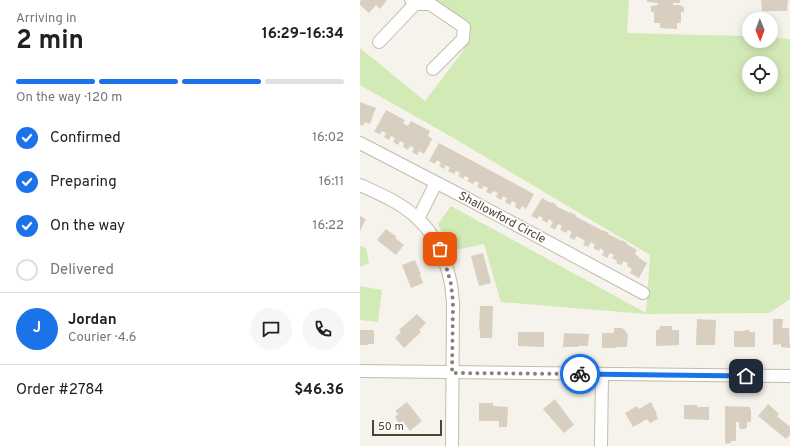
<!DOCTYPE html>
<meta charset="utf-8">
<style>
body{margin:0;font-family:Overpass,sans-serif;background:#f6f6f6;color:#202124;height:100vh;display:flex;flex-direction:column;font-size:15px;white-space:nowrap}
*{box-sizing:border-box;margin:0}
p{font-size:13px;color:#757577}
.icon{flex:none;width:22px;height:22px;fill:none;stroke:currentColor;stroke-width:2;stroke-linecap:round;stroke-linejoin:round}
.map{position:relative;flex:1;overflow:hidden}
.drawer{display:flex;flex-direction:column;background:#fff;width:360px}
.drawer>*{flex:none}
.needle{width:26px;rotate:179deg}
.tools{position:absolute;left:382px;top:12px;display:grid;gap:8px}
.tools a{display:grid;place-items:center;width:36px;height:36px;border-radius:50%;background:#fff;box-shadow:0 2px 10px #0003;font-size:20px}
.scale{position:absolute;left:12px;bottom:10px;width:70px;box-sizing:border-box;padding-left:4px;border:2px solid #4b4439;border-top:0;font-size:11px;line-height:14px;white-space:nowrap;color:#4b4439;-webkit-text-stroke:3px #fff;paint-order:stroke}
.pin{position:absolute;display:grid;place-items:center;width:34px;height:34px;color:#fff;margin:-17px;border-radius:8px;box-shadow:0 2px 6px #0006}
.courier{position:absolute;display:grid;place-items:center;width:40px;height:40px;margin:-20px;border:3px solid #1a73e8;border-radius:50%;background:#fff;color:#222;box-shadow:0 1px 5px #0007}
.overview em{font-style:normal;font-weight:700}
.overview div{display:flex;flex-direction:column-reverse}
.overview{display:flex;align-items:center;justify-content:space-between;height:68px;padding:0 16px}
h1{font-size:26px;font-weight:700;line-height:30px}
.bar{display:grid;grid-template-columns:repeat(4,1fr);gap:6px 4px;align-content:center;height:48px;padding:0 16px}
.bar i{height:5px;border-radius:3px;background:#e0e0e0}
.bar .active{background:#1a73e8}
.bar p{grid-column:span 4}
.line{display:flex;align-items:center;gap:10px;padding:0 16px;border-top:1px solid #e0e0e0}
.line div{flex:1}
.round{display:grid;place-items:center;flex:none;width:42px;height:42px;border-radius:21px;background:#f6f6f6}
ol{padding:0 16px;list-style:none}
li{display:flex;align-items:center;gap:12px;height:44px}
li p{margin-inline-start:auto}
li .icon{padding:4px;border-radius:50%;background:#1a73e8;color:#fff;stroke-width:4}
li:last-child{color:#757577}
li i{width:22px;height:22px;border:2px solid #e0e0e0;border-radius:50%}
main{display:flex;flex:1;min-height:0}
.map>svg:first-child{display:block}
.green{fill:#d2eab5;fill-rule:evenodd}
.building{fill:#d8cfc1}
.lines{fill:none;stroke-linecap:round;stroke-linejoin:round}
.minor-casing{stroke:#c2bbae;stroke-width:14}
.minor{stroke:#fff;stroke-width:12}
.done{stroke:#878178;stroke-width:4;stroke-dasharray:0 7.2}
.route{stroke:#1a73e8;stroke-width:5}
.labels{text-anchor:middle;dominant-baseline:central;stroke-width:3;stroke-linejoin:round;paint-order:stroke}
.street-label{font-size:12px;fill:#4b4439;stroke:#fff}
</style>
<main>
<section class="drawer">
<div class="overview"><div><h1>2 min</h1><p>Arriving in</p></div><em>16:29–16:34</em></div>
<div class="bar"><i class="active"></i><i class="active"></i><i class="active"></i><i></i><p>On the way · 120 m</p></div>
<ol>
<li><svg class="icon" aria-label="check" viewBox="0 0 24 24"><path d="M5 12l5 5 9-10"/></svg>Confirmed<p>16:02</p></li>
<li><svg class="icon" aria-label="check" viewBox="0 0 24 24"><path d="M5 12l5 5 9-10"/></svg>Preparing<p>16:11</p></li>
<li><svg class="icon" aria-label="check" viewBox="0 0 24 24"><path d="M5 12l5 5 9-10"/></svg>On the way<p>16:22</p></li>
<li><i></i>Delivered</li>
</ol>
<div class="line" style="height:72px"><b class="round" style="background:#1a73e8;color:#fff">J</b><div><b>Jordan</b><p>Courier · 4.6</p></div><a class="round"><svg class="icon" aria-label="chat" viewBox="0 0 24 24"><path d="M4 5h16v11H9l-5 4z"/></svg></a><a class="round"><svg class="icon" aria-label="phone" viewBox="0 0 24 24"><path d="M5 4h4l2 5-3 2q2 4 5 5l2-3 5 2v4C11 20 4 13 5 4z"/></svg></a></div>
<div class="line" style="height:52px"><div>Order #2784</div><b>$46.36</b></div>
</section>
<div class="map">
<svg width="430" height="446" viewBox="0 0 430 446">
<rect width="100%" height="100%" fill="#f6f3ec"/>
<!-- green -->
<g class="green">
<path d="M70 0H269L267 33 382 36H389V41H411V38L430 39V299L409 313 286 314 141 302 124 244 90 251 78 224 91 206 286 313 290 255 90 136 0 85V48L65 101 103 51 109 38ZM389 63H411V85H389Z"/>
<path d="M0 246 6 248 9 263 0 267Z"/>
<path d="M0 286 22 290 18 322 0 320Z"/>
</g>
<!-- building -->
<g class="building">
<path d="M1 0H27L20 9 16 5 9 13 0 5V1Z"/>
<path d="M287 0H320V3H313V5H321V6L324 7V12H321V23H317V29L300 28V23H294V12H291V6L298 5V3L287 2Z"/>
<path d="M401 0H428L427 11H402Z"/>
<path d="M0 102 16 108 10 124 5 122 3 126 0 124Z"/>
<path d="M26 110 45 120 43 123 48 126 51 121 70 131 68 136 72 139 64 154 59 151 57 155 52 152 54 148 50 146 48 150 43 147 44 143 40 141 38 145 33 142 35 138 31 136 29 140 24 137 26 133 22 131 20 134 14 132Z"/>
<path d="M79 143 174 194 166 209 162 206 160 210 155 207 156 203 152 201 150 205 145 202 147 198 143 196 141 200 136 197 138 193 133 191 131 194 126 192 128 188 124 186 122 189 117 187 119 183 115 181 113 184 107 181 109 178 105 176 103 179 98 176 100 173 96 171 94 174 88 171 90 168 86 165 84 169 79 166 81 163 77 160 75 164 69 161Z"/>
<path d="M182 198 191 203 192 202 197 205 196 206 210 213V212L216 215 215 216 243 231V230L249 233 248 234 262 241V240L267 243V244L277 250 275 254 279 257V258L287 263 279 278 270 273 272 269 267 266 268 264 264 261 261 265 256 263 257 261 252 258 254 255 250 253 247 258 242 255 244 251 240 248 239 251 233 248 235 245 231 242 228 247 223 245 225 241 217 236 214 240 209 237 212 232 208 230 206 233 200 230 202 226 198 224 195 230 190 227 193 222 189 219 187 223 182 220 183 218 179 216 177 219 171 216Z"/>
<path d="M0 216 6 219 0 231Z"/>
<path d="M26 229 37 237 35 238 44 245 36 255 17 240Z"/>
<path d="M123 253 131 283 119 286 111 256Z"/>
<path d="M55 260 61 274 60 275 63 283 51 288 42 265Z"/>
<path d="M120 306H133L132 338H120V329H119Z"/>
<path d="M57 314 66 323 59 330 61 332 44 348 35 338 41 332 39 330Z"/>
<path d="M337 319 356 320 355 345H336Z"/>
<path d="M413 319H423L422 328H429L430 348 421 347V344L413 345Z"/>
<path d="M300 326H312V330H319V345L296 346V330H299Z"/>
<path d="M254 328H262L266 331V333H268L267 347H256V348H242V333H254Z"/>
<path d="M0 330H14V344H8V345H0Z"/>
<path d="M385 330H390L389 332H395V347H374V331H385Z"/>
<path d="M158 332H184V347L158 346Z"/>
<path d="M204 333 229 334 228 346H218V347H203Z"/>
<path d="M195 399 214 425 204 433 183 409Z"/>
<path d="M47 402 62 421 50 431 43 421 39 423 35 417 38 414 35 411Z"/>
<path d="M291 402 297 414H296L298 419 290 423 287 419 273 427 265 413 277 406 279 409Z"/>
<path d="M119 403H133V406L148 407 147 427H139V421H119Z"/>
<path d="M408 404 417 412 419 414 417 416 430 427V435L426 439 398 416Z"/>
<path d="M324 405H337V407H349V420L324 419Z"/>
<path d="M365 406 390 407V409H391V422H387V427L385 429H381L379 427V422H376V441H371V443L366 444 365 442Z"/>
</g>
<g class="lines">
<!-- minor casing -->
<g class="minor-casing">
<g id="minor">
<path d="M55 4H70L104 27 103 39 73 69"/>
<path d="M19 42 55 4 51 0"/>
<path d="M0 143 106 198 283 293"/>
<path d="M0 185C20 194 42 203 58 219 75 234 87 262 91 284 92 290 92 296 93 302L92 446"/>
<path d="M58 219 76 183"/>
<path d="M0 371 430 376"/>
<path d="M241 446 242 375"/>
</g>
</g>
<!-- minor -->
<use href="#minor" class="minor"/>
</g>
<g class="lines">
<!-- done -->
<path class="done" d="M80 249 84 259 91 284 93 302 92 373 220 374"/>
<!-- route -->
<path class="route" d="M220 374 386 376"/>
</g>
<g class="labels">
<!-- street labels -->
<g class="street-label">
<text transform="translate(142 218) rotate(28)">Shallowford Circle</text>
</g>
</g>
</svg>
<div class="tools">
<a><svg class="needle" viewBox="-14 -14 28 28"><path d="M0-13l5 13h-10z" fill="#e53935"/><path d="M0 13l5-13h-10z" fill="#757577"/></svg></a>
<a><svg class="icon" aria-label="locate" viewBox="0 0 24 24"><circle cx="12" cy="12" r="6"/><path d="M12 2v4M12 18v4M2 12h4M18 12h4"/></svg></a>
</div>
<div class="scale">50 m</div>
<div class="pin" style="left:80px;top:249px;background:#ea580c"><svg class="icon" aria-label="bag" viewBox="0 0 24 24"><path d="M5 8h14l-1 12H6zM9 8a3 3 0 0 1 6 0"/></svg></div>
<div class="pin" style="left:386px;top:376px;background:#1f2937"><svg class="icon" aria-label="home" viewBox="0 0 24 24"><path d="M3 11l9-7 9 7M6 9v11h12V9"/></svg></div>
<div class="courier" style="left:220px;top:374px"><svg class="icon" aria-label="bike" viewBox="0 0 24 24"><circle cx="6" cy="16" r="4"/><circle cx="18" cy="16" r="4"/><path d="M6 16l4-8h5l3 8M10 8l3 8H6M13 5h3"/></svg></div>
</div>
</main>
